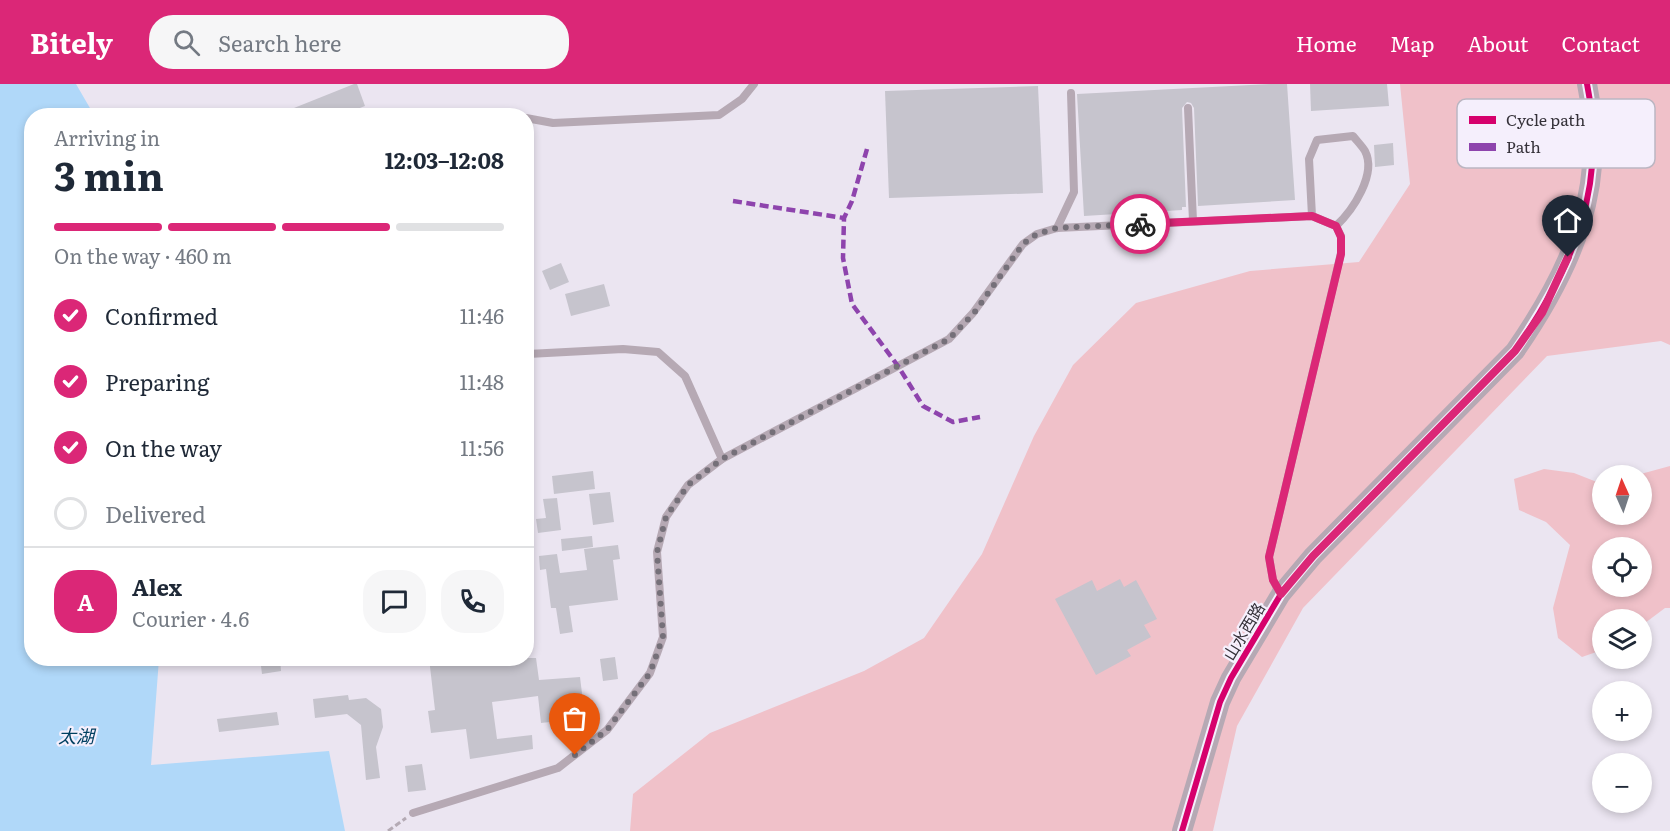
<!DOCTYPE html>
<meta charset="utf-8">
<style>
body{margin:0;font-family:Literata,"Noto Sans SC",serif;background:#f6f6f7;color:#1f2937;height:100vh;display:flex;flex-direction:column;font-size:22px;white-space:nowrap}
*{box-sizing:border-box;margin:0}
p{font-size:20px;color:#747a83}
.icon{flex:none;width:33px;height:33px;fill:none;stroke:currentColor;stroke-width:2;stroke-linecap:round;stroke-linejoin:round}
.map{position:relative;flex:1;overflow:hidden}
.details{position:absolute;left:24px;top:24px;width:510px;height:558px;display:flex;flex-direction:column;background:#fff;border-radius:24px;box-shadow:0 3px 9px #0003}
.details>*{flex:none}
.needle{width:39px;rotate:357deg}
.tools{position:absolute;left:1592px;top:381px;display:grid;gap:12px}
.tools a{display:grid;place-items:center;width:60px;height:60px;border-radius:50%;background:#fff;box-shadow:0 3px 9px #0003;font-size:30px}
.pin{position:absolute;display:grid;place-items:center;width:51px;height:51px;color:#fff;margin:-62px -26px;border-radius:50% 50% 50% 0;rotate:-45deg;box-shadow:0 0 6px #0007}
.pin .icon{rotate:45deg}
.courier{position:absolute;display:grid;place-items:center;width:60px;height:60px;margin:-30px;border:4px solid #db2777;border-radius:50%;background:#fff;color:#222;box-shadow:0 2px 8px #0007}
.overview em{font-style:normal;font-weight:700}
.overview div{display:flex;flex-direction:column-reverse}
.overview{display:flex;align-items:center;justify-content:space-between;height:102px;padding:0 30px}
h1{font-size:39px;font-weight:700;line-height:45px}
.bar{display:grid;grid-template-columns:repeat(4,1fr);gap:9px 6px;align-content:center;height:72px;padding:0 30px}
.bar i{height:8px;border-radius:4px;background:#e0e1e3}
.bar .on{background:#db2777}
.bar p{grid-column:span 4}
.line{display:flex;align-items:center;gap:15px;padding:0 30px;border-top:2px solid #e0e1e3}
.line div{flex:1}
.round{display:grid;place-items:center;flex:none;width:63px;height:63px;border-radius:24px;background:#f6f6f7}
ol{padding:0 30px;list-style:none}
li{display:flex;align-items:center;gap:18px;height:66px}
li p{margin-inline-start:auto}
li .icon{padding:6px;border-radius:50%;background:#db2777;color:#fff;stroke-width:4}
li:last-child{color:#747a83}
li i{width:33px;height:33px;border:3px solid #e0e1e3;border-radius:50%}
header{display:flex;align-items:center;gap:36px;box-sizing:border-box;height:84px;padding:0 30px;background:#db2777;color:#fff}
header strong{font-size:28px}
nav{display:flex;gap:33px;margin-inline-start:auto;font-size:21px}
.search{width:420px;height:54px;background:#f6f6f7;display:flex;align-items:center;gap:15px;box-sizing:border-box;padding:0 21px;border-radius:24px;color:#747a83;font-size:22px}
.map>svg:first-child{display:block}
.green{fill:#f0c1c9;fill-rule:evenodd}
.water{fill:#b0d8f9}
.building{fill:#c6c4cd}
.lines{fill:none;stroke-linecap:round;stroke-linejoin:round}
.path{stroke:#b4aab4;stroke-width:3;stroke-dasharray:6 3;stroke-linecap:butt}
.service{stroke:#b6a9b4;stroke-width:8}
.tertiary{stroke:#b6a9b4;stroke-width:20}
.quiet{stroke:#8e44ad;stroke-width:4.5;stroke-dasharray:9 4.5;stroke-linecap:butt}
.cycleway-casing{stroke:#f5effc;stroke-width:10}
.cycleway{stroke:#d6006c;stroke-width:6}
.done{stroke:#757079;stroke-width:6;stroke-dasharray:0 10.8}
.route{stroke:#db2777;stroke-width:8}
.labels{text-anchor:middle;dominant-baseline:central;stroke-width:4.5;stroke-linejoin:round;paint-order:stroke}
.street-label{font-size:16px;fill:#353139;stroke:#f5effc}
.water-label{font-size:18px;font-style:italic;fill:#003f60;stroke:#f5effc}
.key{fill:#f5effc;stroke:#bbb6c2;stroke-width:1.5}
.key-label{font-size:16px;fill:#353139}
</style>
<header>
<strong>Bitely</strong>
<div class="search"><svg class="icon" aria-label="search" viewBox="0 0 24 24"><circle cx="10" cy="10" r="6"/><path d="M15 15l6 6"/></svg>Search here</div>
<nav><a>Home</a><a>Map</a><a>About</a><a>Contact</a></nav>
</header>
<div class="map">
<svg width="1670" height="747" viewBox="0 0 1670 747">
<rect width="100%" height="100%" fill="#ebe5f1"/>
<!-- green -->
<g class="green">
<path d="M1400 0H1670V261L1661 257 1547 272 1303 524 1237 642 1213 747H630L633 710 710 649 864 587 924 554 982 470 1034 352 1073 281 1136 219 1250 187 1359 178 1410 100Z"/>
<path d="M1670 382V524H1665L1641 542V536H1602V566L1582 573 1558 554 1553 524 1570 461 1546 438 1519 426 1514 395 1544 385 1574 389 1602 400V430H1641V392L1637 391ZM1602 464H1641V502H1602Z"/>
</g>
<!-- water -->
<path class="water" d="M0 0H76L94 31 32 32V574L159 575 151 681 329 667 345 747H0Z"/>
<!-- building -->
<g class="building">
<path d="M354 0H357L365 22 339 32H274Z"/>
<path d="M1270 0H1287L1295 116 1198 122 1194 24 1191 19 1187 18 1182 24 1186 123H1182V126L1084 132 1077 10Z"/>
<path d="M1310 0H1387L1389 22 1311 27Z"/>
<path d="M1038 2 1043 109 889 114 885 7Z"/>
<path d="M1393 59 1394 81 1375 83 1374 61Z"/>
<path d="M561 179 569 198 550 206 542 187Z"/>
<path d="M604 200 610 222 571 232 565 210Z"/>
<path d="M593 387 595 405 554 410 552 392Z"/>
<path d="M610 408 614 438 593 441 589 410Z"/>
<path d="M557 414 561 446 538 449 536 435 546 434 543 415Z"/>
<path d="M592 452 593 463 562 467 561 455Z"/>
<path d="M618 461 620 475 613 476 618 516 569 522 573 548 560 550 556 524H551L546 485 540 486 539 472 557 470 560 489 587 486 584 465Z"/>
<path d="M1120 495 1124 503 1136 496 1157 535 1144 541 1151 553 1127 566 1131 572 1096 591 1055 515 1092 496 1097 507Z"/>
<path d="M615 573 618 595 603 597 600 575Z"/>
<path d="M260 574H280L281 587 262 590Z"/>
<path d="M429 574H536L539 596 580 593 585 634 541 639 538 612 492 618 497 655 532 651 533 665 470 675 466 645 431 649 428 627 435 626Z"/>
<path d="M348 611 349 616 366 614 381 625 383 643 376 663 380 694 366 696 361 641 347 630 315 634 313 615Z"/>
<path d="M277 628 279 641 219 648 217 635Z"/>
<path d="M422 680 426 706 408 708 405 682Z"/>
</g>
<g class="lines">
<!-- path -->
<path class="path" d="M388 747 406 734"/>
<!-- service -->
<g class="service">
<path d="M1188 24 1193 137"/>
<path d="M526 34 553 39 719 31 742 15 754 0"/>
<path d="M1312 132 1309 75 1317 56 1353 52C1357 57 1362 62 1365 67 1377 90 1353 126 1336 142"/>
<path d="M1057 144 1074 108 1071 9"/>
<path d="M526 267 528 270 623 265 658 268 685 292 722 375"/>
<path d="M413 729 558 684 607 646 650 589 663 553 657 468 666 433 688 401 722 375 949 255 973 229 1023 160 1037 150 1057 144 1312 132 1336 142 1341 152V169L1269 473 1273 496 1280 510"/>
</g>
<!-- tertiary -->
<path class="tertiary" d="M1182 747 1220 618 1231 594 1281 510 1313 472 1515 267C1573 183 1608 103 1587 0"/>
<!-- quiet -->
<g class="quiet">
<path d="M867 65 852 117 844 134 843 174 852 220 898 282 923 322 953 338 980 333"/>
<path d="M733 117 844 134"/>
</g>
<!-- cycleway casing -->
<g class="cycleway-casing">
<path id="cycleway" d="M1182 747 1220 618 1231 594 1281 510 1313 472 1515 267C1573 183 1608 103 1587 0"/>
</g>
<!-- cycleway -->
<use href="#cycleway" class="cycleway"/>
</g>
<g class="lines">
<!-- done -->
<path class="done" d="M575 671 607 646 650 589 663 553 657 468 666 433 688 401 722 375 949 255 974 229 1023 160 1037 150 1057 144 1140 140"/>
<!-- route -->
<path class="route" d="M1140 140 1312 132 1336 142 1341 153V170L1269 473 1273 496 1281 510 1313 472 1515 267 1542 229 1568 173"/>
</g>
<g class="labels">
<!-- street labels -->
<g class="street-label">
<text transform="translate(1243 547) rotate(-59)">山水西路</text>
</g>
<!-- water labels -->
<g class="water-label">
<text x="76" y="651">太湖</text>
</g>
</g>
<!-- legend -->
<rect x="1457" y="15" width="198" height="69" rx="9" class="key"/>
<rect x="1469" y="32" width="27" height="8" fill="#d6006c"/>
<rect x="1469" y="59" width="27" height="8" fill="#8e44ad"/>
<g class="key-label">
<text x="1506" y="42">Cycle path</text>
<text x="1506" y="69">Path</text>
</g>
</svg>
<div class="tools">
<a><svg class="needle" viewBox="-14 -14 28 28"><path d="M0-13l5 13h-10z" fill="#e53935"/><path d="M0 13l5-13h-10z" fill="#747a83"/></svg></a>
<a><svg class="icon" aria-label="locate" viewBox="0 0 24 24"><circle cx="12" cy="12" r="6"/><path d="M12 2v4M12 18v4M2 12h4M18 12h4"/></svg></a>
<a><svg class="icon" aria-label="layers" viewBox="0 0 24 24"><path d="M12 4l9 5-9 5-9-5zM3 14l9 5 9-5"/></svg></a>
<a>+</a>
<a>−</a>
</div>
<div class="pin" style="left:575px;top:671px;background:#ea580c"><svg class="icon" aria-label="bag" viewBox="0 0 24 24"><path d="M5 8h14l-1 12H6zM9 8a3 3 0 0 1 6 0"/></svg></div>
<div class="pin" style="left:1568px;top:173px;background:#1f2937"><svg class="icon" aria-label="home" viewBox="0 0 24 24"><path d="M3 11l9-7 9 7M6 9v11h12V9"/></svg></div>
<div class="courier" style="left:1140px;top:140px"><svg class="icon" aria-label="bike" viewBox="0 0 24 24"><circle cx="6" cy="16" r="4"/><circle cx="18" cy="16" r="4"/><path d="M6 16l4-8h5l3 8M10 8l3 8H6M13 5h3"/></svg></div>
<section class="details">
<div class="overview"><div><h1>3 min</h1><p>Arriving in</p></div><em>12:03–12:08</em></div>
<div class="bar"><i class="on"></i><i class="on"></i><i class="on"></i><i></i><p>On the way · 460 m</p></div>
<ol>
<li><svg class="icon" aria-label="check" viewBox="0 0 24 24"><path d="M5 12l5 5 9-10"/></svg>Confirmed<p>11:46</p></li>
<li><svg class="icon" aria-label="check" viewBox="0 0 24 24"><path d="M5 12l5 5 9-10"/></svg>Preparing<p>11:48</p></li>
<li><svg class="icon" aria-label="check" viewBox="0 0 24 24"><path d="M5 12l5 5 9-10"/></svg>On the way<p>11:56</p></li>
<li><i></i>Delivered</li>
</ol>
<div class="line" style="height:108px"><b class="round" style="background:#db2777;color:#fff">A</b><div><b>Alex</b><p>Courier · 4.6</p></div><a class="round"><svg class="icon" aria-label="chat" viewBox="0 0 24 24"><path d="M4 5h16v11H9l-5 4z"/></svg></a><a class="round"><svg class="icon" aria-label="phone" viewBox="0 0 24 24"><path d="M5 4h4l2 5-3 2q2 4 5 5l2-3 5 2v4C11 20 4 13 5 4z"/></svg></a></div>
</section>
</div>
